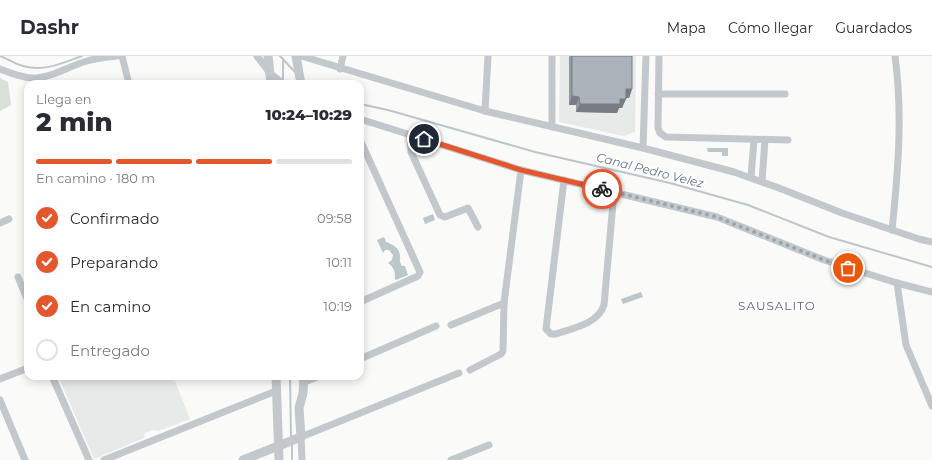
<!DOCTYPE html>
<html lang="es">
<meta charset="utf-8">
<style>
body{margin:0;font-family:Montserrat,sans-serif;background:#f2f2f3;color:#2b2b33;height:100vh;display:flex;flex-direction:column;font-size:15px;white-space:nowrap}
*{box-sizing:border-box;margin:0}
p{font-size:13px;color:#7c7c81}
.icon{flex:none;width:22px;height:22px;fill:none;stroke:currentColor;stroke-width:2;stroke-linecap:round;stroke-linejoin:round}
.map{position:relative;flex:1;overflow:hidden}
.details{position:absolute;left:24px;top:24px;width:340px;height:300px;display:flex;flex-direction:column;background:#fff;border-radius:12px;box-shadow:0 2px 10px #0003}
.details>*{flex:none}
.pin{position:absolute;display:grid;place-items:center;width:34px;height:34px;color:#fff;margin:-17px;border:2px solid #fff;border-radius:50%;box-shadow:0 1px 4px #0007}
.courier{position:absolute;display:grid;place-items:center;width:40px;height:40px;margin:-20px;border:3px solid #e4572e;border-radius:50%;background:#fff;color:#222;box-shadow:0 1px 5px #0007}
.overview em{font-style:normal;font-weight:800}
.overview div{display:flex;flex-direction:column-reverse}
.overview{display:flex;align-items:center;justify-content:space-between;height:68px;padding:0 12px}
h1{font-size:26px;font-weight:800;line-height:30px}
.bar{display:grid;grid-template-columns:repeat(4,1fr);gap:6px 4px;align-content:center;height:48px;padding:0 12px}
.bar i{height:5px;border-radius:3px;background:#e1e1e2}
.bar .current{background:#e4572e}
.bar p{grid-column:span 4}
ol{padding:0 12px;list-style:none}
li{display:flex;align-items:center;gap:12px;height:44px}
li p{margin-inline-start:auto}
li .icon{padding:4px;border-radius:50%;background:#e4572e;color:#fff;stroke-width:4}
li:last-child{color:#7c7c81}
li i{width:22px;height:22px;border:2px solid #e1e1e2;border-radius:50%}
header{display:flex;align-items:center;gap:24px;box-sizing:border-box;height:56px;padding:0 20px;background:#fff;border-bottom:1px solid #e1e1e2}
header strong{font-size:19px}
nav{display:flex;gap:22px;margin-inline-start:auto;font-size:14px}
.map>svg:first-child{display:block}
.built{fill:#e8e9e9}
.green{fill:#dadfd7}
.water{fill:#bbc7cb}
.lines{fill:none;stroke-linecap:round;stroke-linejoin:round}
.stream{stroke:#bbc7cb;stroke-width:2}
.minor{stroke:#c3c8cc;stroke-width:7}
.tertiary{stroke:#c3c8cc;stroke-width:9}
.wall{fill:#929a9f}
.shaded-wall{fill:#777d82}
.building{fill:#aab3b9;stroke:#777d82}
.done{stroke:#99a4ac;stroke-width:4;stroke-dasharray:0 7.2}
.route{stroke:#e4572e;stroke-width:5}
.labels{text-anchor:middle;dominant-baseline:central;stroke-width:4;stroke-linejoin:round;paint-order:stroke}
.water-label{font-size:12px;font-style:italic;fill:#60757c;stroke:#fff}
.neighbourhood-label{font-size:12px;letter-spacing:1px;fill:#57646e;stroke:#fff}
</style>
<header>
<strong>Dashr</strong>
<nav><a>Mapa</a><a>Cómo llegar</a><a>Guardados</a></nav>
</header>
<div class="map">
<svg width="932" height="404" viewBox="0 0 932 404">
<rect width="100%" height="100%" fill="#fafaf8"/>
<!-- built -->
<g class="built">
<path d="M560 0H636L635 76 624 80 559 66Z"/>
<path d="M58 320H173L190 363 158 375 153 374 145 377 144 382 94 403Z"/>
</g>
<!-- green -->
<path class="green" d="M0 22 8 26 11 49 0 55Z"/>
<!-- water -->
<g class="water">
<path d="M707 92H728V100H722V96H708Z"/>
<path d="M433 158 435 164 425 168 423 162Z"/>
<path d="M384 181 386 186C392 188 400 192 400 200 400 204 399 205 402 210H405L408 219 396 224 395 223C395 214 394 212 388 207L392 204 393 199 389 194H385L383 197 377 184Z"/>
<path d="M641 236 643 241 623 248 621 243Z"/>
</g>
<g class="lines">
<!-- stream -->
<g class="stream">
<path d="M0 0C8 3 15 8 23 10 45 16 62 7 82 0"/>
<path d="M280 0 296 17"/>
<path d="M283 3V25"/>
<path d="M360 48 388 54 535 96 670 127 748 149 829 181 932 211"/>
<path d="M290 320 291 381"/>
<path d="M292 387V404"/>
</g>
<!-- minor -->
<g class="minor">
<path d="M122 0 129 28"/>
<path d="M257 0 270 17 283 28"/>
<path d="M301 0 485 55 643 92 734 116 779 132 842 157 919 183 932 186"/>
<path d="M659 0 658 72 660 77 666 81 788 84"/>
<path d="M0 13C10 17 22 22 33 22 51 22 69 10 87 5 97 2 107 1 117 0"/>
<path d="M340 13 343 0"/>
<path d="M658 38H785"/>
<path d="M485 55 488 0"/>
<path d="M360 63 521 114 717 161 824 204 897 227 932 236"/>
<path d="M552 71V0"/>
<path d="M410 78 411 96 440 159 445 161 468 152 478 171"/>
<path d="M360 87 362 88 420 216 418 220 360 246"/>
<path d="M643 92 646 0"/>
<path d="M751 121 754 84"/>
<path d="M564 124 546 273 551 278H556C573 272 598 268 604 249L614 136"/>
<path d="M762 125 765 84"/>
<path d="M0 167 9 163"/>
<path d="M892 174C898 116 903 58 895 0"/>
<path d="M18 221 28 245"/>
<path d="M897 227 906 289 932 350"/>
<path d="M451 269 504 247"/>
<path d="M360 303 436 270"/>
<path d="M470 314 501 298 503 295 504 247 521 114"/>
<path d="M52 320 89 404"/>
<path d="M0 323 28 312"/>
<path d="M305 326 319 320"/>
<path d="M0 344 25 404"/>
<path d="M104 404 276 335"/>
<path d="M302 404 301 381 459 317"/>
<path d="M451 404 489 389"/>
</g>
<!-- tertiary -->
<g class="tertiary">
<path d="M268 0 271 28"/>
<path d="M296 0 301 28"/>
<path d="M276 320 279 404"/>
<path d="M243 404 301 381 299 352 303 337 304 320"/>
</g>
</g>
<!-- wall -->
<path class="wall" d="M569 0H632V33L629 42H626L622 52H619L617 57 576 56V49H569Z"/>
<!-- shaded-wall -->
<g class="shaded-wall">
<path d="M626 33H632L629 42H622Z"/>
<path d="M572 40 579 41 576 49H569Z"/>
<path d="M620 43H626L622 52H619L617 57 576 56 580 48Z"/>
</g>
<!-- building -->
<path class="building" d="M572 0H632V33H626V43H620V48H580L579 41 572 40Z"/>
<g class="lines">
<!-- done -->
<path class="done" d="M602 133 717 161 824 204 848 212"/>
<!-- route -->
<path class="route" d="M424 83 521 114 602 133"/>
</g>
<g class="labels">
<!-- water labels -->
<g class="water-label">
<text transform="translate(650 114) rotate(14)">Canal Pedro Velez</text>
</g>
<!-- neighbourhood labels -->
<g class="neighbourhood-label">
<text x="777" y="249">SAUSALITO</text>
</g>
</g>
</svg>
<div class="pin" style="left:848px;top:212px;background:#ea580c"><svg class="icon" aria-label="bag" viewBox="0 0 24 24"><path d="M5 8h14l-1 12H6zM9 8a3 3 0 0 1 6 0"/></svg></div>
<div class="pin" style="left:424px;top:83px;background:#1f2937"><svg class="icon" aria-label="home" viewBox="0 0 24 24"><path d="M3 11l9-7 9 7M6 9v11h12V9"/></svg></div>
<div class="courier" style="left:602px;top:133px"><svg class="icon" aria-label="bike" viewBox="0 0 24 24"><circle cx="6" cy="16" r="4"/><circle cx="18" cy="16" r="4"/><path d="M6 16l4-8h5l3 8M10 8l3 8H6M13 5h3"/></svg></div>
<section class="details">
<div class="overview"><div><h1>2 min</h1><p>Llega en</p></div><em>10:24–10:29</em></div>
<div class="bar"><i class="current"></i><i class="current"></i><i class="current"></i><i></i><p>En camino · 180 m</p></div>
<ol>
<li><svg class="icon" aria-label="check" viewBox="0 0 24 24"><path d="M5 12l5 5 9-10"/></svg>Confirmado<p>09:58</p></li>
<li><svg class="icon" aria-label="check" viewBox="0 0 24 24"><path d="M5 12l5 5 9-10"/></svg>Preparando<p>10:11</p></li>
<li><svg class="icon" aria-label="check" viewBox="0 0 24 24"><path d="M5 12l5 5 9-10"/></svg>En camino<p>10:19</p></li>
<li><i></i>Entregado</li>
</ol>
</section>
</div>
